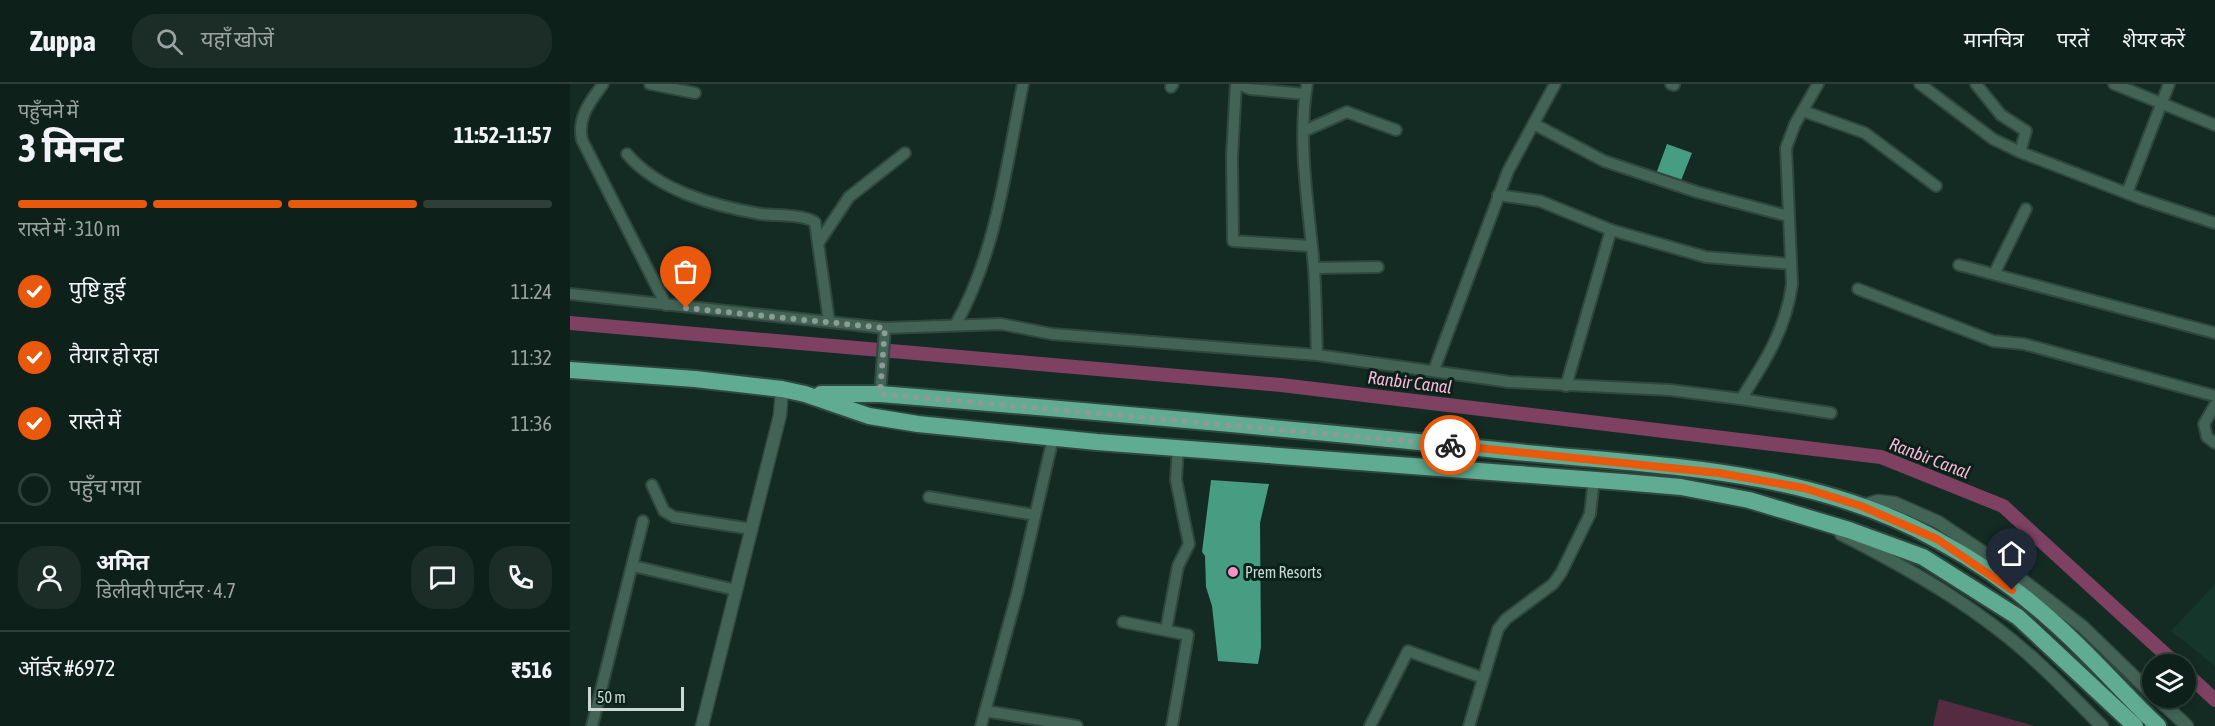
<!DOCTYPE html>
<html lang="hi">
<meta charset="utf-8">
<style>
body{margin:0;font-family:"Asap Condensed","Noto Sans Devanagari",sans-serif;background:#1c2d27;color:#f1f3f6;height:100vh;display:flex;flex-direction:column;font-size:22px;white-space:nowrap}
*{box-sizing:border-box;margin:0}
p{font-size:20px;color:#9ba3a2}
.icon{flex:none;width:33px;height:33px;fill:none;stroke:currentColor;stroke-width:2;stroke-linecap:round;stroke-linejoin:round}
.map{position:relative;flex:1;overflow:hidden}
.sheet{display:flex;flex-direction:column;background:#0e201a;width:570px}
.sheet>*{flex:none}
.tools{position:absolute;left:1572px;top:570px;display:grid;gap:12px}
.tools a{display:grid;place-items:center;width:54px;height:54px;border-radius:50%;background:#0e201a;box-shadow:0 3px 9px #0003,0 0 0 2px #2e3e39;font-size:30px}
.scale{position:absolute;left:18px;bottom:15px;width:96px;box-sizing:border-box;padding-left:6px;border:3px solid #cbd9d4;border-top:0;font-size:16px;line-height:21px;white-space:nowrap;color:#cbd9d4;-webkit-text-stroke:4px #082119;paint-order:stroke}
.pin{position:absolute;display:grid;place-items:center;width:51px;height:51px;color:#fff;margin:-62px -26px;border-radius:50% 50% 50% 0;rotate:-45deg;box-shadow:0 0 6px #0007}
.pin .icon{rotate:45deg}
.courier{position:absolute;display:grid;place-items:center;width:60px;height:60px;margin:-30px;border:4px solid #ea580c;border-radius:50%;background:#fff;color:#222;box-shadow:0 2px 8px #0007}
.summary em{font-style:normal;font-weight:700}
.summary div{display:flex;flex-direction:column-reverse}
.summary{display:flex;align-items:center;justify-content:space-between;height:102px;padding:0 18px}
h1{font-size:39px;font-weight:700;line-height:45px}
.bar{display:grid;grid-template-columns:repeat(4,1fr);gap:9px 6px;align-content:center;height:72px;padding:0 18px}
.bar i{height:8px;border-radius:4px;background:#2e3e39}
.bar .active{background:#ea580c}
.bar p{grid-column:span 4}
.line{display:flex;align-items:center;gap:15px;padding:0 18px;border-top:2px solid #2e3e39}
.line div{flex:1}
.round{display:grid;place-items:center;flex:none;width:63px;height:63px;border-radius:24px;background:#1c2d27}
ol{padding:0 18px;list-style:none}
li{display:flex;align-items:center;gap:18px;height:66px}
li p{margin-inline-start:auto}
li .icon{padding:6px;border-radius:50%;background:#ea580c;color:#fff;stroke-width:4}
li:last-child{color:#9ba3a2}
li i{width:33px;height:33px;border:3px solid #2e3e39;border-radius:50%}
header{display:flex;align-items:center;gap:36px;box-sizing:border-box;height:84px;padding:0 30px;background:#0e201a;border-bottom:2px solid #2e3e39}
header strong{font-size:28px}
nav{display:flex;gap:33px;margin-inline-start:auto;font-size:21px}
.search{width:420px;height:54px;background:#1c2d27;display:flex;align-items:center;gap:15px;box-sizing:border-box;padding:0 21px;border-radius:24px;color:#9ba3a2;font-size:22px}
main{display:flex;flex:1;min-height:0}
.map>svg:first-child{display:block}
.built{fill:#14362b}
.green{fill:#542b41}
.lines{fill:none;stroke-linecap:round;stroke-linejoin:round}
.canal{stroke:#7e4162;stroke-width:14}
.building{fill:#469d82}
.minor-casing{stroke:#30473f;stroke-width:14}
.tertiary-casing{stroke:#30473f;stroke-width:15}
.trunk-casing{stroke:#30473f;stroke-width:20}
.minor{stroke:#436357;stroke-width:10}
.tertiary{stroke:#436357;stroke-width:12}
.trunk{stroke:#5fac92;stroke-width:16}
.done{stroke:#8b9c96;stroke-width:6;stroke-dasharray:0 10.8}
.route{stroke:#ea580c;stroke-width:8}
.poi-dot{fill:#fa8fc8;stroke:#082119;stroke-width:2}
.labels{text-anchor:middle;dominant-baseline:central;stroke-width:6;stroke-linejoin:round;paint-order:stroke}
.poi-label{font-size:16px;fill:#cbd9d4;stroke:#082119;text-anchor:start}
.water-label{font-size:18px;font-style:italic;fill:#ffb4da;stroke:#082119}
</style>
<header>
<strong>Zuppa</strong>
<div class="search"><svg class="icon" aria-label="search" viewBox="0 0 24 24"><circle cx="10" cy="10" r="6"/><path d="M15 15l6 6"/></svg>यहाँ खोजें</div>
<nav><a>मानचित्र</a><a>परतें</a><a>शेयर करें</a></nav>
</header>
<main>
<section class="sheet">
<div class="summary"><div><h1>3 मिनट</h1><p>पहुँचने में</p></div><em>11:52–11:57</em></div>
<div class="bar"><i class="active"></i><i class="active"></i><i class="active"></i><i></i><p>रास्ते में · 310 m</p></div>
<ol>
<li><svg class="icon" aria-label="check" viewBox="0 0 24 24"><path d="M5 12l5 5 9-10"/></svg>पुष्टि हुई<p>11:24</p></li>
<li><svg class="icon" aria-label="check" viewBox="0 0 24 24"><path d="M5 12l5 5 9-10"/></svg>तैयार हो रहा<p>11:32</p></li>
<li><svg class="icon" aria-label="check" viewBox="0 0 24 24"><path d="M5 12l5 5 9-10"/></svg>रास्ते में<p>11:36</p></li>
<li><i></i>पहुँच गया</li>
</ol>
<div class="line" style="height:108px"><a class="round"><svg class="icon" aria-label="person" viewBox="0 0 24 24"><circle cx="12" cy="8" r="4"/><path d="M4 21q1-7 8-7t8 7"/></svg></a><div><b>अमित</b><p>डिलीवरी पार्टनर · 4.7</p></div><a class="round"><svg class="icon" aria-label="chat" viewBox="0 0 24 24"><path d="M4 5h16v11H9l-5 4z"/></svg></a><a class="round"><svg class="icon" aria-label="phone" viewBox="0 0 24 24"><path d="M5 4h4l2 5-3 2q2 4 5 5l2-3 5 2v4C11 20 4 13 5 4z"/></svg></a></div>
<div class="line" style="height:78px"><div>ऑर्डर #6972</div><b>₹516</b></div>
</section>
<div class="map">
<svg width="1645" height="642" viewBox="0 0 1645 642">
<rect width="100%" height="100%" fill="#132b23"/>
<!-- built -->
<path class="built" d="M1645 500V582L1601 547Z"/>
<!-- green -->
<path class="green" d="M1369 615 1465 642H1363Z"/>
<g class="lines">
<!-- canal -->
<g class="canal">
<path d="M0 239 711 301 1311 373 1433 422 1606 580"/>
<path d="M1616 589 1645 616"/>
</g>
</g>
<!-- building -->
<g class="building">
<path d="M1097 60 1122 69 1110 99 1086 90Z"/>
<path d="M641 396 699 400 690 439 691 563 688 580 648 577 642 522 636 503 635 472 632 468Z"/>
</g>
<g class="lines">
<!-- minor casing -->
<g class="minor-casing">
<g id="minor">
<path d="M33 0C20 18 7 33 12 56L96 221"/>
<path d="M80 0 125 9"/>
<path d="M666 0 662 72 663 157 741 162"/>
<path d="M669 0 680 5 735 10"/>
<path d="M737 0C727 60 739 124 744 184 746 213 746 242 747 271"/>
<path d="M1101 0 1104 1"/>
<path d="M1350 0 1423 55 1450 68 1572 115 1645 139"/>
<path d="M1406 0 1431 31 1456 47 1450 68"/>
<path d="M1544 0 1645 41"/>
<path d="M601 3 603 0"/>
<path d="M1233 27 1295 49 1366 102"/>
<path d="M964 40 1034 77 1127 108 1218 132"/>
<path d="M734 47 777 28 826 46"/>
<path d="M57 70C89 107 144 122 191 130 207 132 231 130 245 138L259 237"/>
<path d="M1557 109 1599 0"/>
<path d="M928 111 970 117 1041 146 996 302"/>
<path d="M1041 146 1136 173 1221 180"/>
<path d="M249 158 279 113 335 69"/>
<path d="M1389 181 1645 249"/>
<path d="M744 184 808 183"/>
<path d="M1424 190 1456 125"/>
<path d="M1288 205 1423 257 1454 260 1645 312"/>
<path d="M0 210 315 244 431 240 482 250 747 271 940 298 1100 306 1171 315C1195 278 1216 245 1222 200L1216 64 1225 40 1248 0"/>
<path d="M386 240C427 167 436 81 453 0"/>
<path d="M864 286 938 87 985 0"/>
<path d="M310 310 315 244"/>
<path d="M1171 315 1261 329"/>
<path d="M1645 321 1634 340 1637 353 1645 359"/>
<path d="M82 401 94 427 104 433 182 445"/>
<path d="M359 413 465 431"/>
<path d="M63 482 166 506"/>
<path d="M553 538 618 551 602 642"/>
<path d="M596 546 608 482 619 460 606 396 608 364"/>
<path d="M415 627 507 642"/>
<path d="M22 642 73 437"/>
<path d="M411 642 448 506 483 354"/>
<path d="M800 642 838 567 913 594"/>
<path d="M899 642 928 545 936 535 983 500 991 489 1020 430 1024 395"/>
</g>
</g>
<!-- tertiary casing -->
<g class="tertiary-casing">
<g id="tertiary">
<path d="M1291 422 1308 417 1325 419 1368 438 1438 485 1513 543 1582 610"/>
<path d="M1271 450C1340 485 1410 525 1467 578 1489 598 1510 621 1532 642"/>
<path d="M1587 614 1617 642"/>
<path d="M132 642 210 331 212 305"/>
</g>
</g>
<!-- trunk casing -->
<g class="trunk-casing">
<g id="trunk">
<path d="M0 286 125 295 212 305 235 310 299 332 348 340 527 358 1053 398 1111 403 1179 416 1279 446 1353 473 1448 533 1565 642"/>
<path d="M251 310H310C519 327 729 345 937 367 1082 382 1239 383 1369 457 1408 478 1448 506 1481 536 1519 569 1551 607 1588 642"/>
</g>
</g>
<!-- minor -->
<use href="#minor" class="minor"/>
<!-- tertiary -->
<use href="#tertiary" class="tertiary"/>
<!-- trunk -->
<use href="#trunk" class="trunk"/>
</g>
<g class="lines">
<!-- done -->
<path class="done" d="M116 224 315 244 310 310 880 361"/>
<!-- route -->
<path class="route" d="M880 361 1149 389 1234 404 1291 422 1367 455 1442 506"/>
</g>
<!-- markers -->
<circle class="poi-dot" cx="663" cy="488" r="6"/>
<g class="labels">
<!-- poi labels -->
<g class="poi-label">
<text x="675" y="488">Prem Resorts</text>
</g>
<!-- water labels -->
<g class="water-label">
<text transform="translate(840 298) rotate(7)">Ranbir Canal</text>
<text transform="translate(1360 374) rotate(21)">Ranbir Canal</text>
</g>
</g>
</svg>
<div class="tools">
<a><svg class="icon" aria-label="layers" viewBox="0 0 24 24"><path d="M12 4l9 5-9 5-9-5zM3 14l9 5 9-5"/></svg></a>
</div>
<div class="scale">50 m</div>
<div class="pin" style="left:116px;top:224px;background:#ea580c"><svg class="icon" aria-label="bag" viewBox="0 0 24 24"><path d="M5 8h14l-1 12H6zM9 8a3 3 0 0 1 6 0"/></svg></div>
<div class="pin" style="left:1442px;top:506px;background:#1f2937"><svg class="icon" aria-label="home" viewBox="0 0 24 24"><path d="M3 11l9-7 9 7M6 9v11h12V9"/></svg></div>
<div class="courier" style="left:880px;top:361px"><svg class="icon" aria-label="bike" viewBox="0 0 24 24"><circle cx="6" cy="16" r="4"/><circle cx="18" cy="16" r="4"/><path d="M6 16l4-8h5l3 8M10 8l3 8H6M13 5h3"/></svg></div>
</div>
</main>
